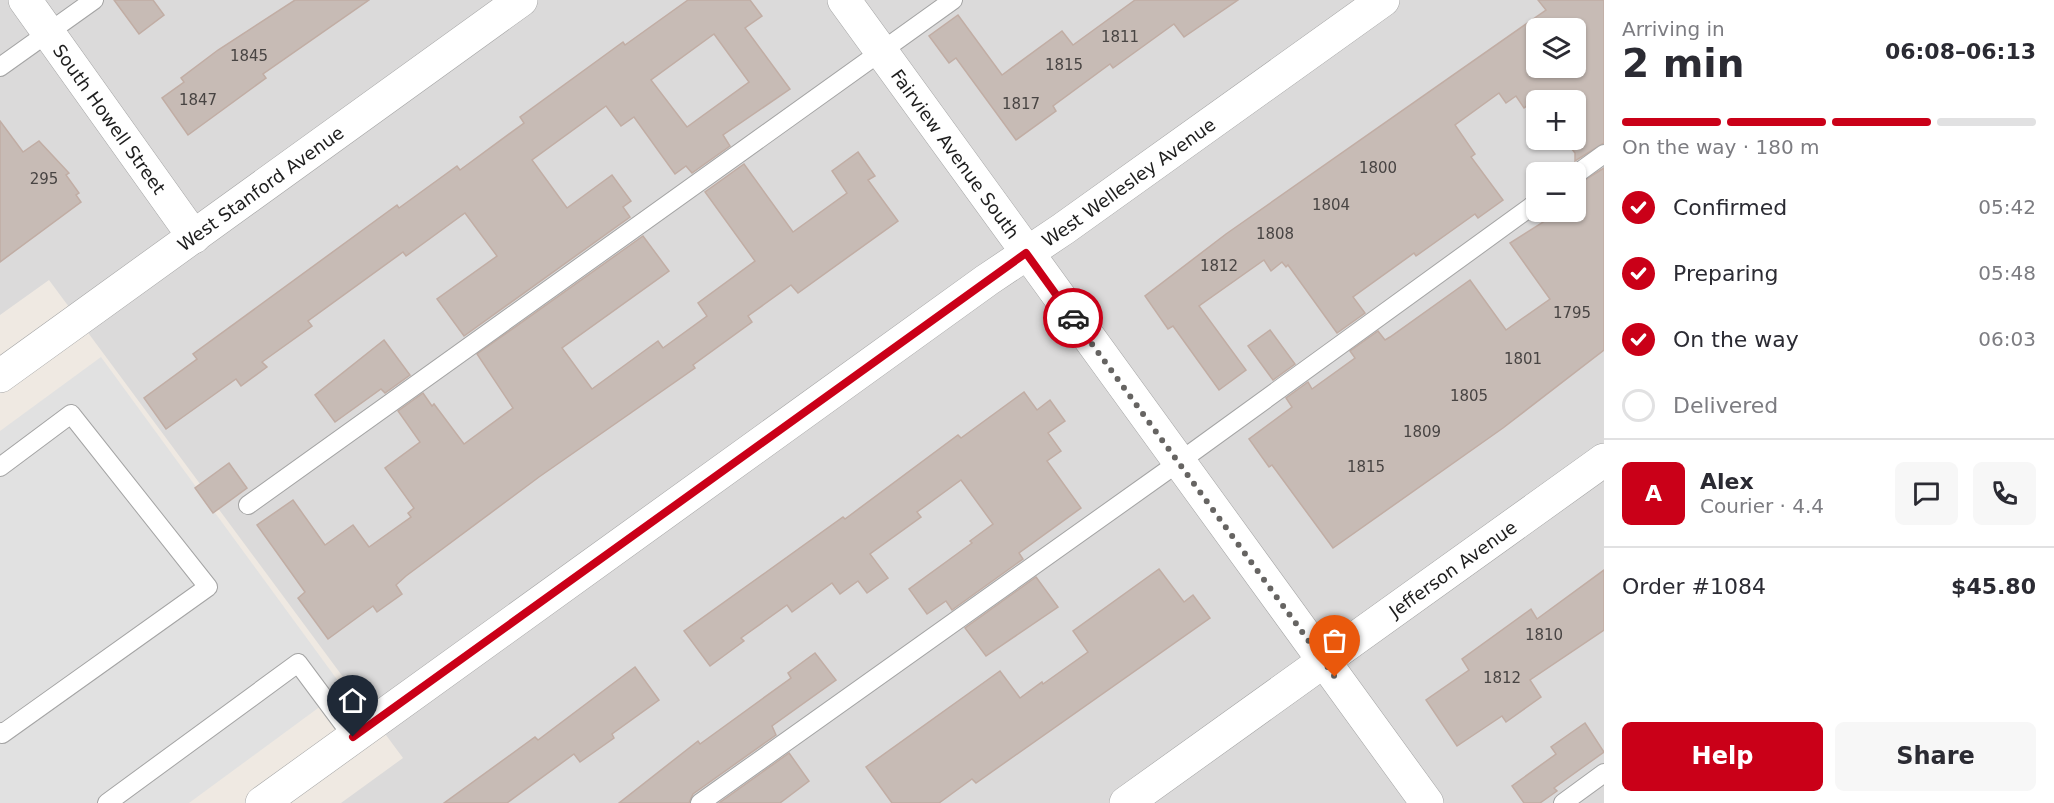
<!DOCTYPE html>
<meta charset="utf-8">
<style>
body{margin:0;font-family:"DejaVu Sans",sans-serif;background:#f7f7f7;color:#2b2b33;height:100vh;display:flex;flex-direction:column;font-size:22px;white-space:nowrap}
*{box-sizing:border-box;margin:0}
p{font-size:20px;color:#7c7c81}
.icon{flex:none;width:33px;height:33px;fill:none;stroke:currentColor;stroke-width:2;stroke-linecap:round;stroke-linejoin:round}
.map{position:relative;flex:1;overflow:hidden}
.drawer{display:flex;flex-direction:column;background:#fff;width:450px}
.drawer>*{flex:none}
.tools{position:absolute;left:1526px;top:18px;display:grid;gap:12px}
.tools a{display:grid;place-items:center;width:60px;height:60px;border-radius:9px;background:#fff;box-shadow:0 2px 4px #0004;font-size:30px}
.pin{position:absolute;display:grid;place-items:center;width:51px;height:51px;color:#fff;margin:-62px -26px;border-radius:50% 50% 50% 0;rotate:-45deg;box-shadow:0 0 6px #0007}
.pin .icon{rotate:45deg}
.courier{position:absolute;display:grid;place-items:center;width:60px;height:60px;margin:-30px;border:4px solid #ca0018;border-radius:50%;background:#fff;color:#222;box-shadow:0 2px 8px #0007}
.summary em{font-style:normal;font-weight:600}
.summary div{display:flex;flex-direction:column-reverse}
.summary{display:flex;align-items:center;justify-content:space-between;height:102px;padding:0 18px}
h1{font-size:39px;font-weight:600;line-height:45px}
.bar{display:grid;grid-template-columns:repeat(4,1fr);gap:9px 6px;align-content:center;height:72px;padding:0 18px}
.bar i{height:8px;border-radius:4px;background:#e1e1e2}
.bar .current{background:#ca0018}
.bar p{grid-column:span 4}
.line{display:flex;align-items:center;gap:15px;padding:0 18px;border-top:2px solid #e1e1e2}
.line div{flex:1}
.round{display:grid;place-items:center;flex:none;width:63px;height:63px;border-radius:9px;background:#f7f7f7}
ol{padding:0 18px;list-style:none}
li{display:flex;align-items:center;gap:18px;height:66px}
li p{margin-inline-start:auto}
li .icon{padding:6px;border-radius:50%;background:#ca0018;color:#fff;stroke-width:4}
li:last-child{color:#7c7c81}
li i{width:33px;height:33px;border:3px solid #e1e1e2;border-radius:50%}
.button{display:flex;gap:12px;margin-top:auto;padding:12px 18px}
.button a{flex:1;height:69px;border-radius:9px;background:#ca0018;color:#fff;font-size:24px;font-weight:600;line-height:69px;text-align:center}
.button a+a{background:#f7f7f7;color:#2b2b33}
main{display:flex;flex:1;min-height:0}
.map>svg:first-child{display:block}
.residential{fill:#dbdada;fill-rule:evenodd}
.parking{fill:#e1e1e1}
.building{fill:#c7bbb5;stroke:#c1ada4;stroke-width:1.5;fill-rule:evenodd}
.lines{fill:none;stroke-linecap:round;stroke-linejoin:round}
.service-casing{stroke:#a4a4a4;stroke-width:20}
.minor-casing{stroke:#a4a4a4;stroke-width:34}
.tertiary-casing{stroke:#a4a4a4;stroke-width:34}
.service{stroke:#fff;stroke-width:18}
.minor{stroke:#fff;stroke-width:33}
.tertiary{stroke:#fff;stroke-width:33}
.done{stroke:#666462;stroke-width:6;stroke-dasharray:0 10.8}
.route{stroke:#ca0018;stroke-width:8}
.labels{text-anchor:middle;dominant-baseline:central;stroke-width:5;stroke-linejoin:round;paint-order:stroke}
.number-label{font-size:15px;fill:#484443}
.street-label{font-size:18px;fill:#1d1d1d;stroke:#fff}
</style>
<main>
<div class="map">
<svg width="1604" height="803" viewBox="0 0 1604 803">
<rect width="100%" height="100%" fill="#efe9e2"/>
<!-- residential -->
<path class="residential" d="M0 0H1604V803H341L403 758 49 280 0 315ZM1536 28H1575V68H1536ZM1536 100H1575V140H1536ZM1536 172H1575V212H1536Z"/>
<!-- parking -->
<path class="parking" d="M101 357 344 689 189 803H0V431Z"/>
<!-- building -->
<g class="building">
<path d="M114 0H153L164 15 139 34Z"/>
<path d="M295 0H369L263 74 266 78 188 135 162 98 184 82 181 78 218 50Z"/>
<path d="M688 0H750L762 16 745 28 790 89 723 135 730 146 692 173 686 166 675 174 634 117 621 126 606 106 532 160 567 208 612 175 631 201 623 207 630 217 464 336 437 299 497 256 465 213 406 256 403 252 308 321 312 326 262 362 267 367 241 386 236 379 166 429 144 398 197 359 193 354 397 205 399 208 457 166 460 170 524 123 520 117 623 42 625 45ZM714 34 749 82 687 127 651 80Z"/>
<path d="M1135 0H1238L1184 37 1174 24 1113 68 1110 64 1053 106 1056 111 1016 140 956 58 949 63 929 36 958 15 1002 75 1062 31 1073 45Z"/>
<path d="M1538 0H1604V143L1575 161V153L1565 140H1575V100L1536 99 1524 108 1516 96 1506 103 1499 93 1455 125 1475 154 1471 157 1503 200 1478 218 1475 214 1416 256 1414 253 1353 297 1365 313 1337 333 1288 265 1286 267 1282 262 1271 271 1264 260 1199 306 1246 370 1219 390 1173 326 1168 329 1145 296 1226 234 1546 10ZM1536 28H1575V68H1536Z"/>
<path d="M0 121 23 152 39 141 69 173 66 175 79 193 76 195 81 202 0 262Z"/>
<path d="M858 152 875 176 868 180 898 221 798 293 791 285 748 316 752 322 693 365 695 368 539 477 406 576 396 585 402 594 377 612 373 606 328 639 298 598 305 592 257 525 293 500 325 545 353 525 369 547 411 517 408 513 414 508 385 468 420 442 398 411 423 393 432 406 434 404 464 444 513 408 477 354 643 236 669 271 562 348 592 389 658 341 663 348 707 316 698 303 755 261 705 192 744 164 793 232 847 193 832 171Z"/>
<path d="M1604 168V350L1503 428 1333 548 1272 465 1269 467 1249 439 1292 407 1286 398 1308 382 1312 389 1355 358 1350 351 1378 331 1385 340 1390 337 1470 280 1506 330 1550 299 1510 243 1559 212H1575V186Z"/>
<path d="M1270 330 1295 364 1273 380 1248 346Z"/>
<path d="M384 340 410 375 385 393 381 389 335 422 315 395Z"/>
<path d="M1024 392 1037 410 1050 400 1065 421 1048 433 1061 451 1047 461 1081 508 1019 553 1023 559 952 610 946 601 927 614 909 589 972 543 970 541 993 524 961 480 917 512 921 517 870 554 888 578 867 593 858 581 840 594 832 583 792 612 787 605 741 638 744 641 710 666 684 631 843 517 845 519 958 435 961 438Z"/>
<path d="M229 463 247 488 213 513 195 488Z"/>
<path d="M1159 569 1184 602 1193 595 1210 618 976 783 972 779 939 803H892L866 767 1000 671 1020 698 1042 682 1043 684 1088 652 1073 631Z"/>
<path d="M1604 570V630L1530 680 1541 697 1506 722 1502 716 1457 746 1426 700 1469 670 1462 659 1531 609 1537 619Z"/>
<path d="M1036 577 1058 607 986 656 965 628Z"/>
<path d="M815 653 836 680 772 726 776 735 693 794 689 803H619L698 741 700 744 791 678 788 673Z"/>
<path d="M635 667 659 700 612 734 614 738 580 762 574 754 507 803H444L535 737 538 740Z"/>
<path d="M1585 723 1604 752 1554 788 1557 791 1540 803H1524L1512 786 1556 754 1551 747Z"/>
<path d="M789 753 809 781 780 803H719Z"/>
</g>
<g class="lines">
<!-- service casing -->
<g class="service-casing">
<g id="service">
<path d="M0 67 94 0"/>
<path d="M1575 175 1604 154"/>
<path d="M0 467 71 414 208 587 2 734 0 732"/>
<path d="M248 505 953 0"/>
<path d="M107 803 298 663 353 737"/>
<path d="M700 803 1179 462 1536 203"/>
<path d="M1563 803 1604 773"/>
</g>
</g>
<!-- minor casing -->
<g class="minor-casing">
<g id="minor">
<path id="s1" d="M25 0 194 237"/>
<path id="s2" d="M0 376 521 0"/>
<path id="s3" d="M262 803 987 280 1063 229 1383 0"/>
<path id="s4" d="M1126 803 1604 460"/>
</g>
</g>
<!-- tertiary casing -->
<g class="tertiary-casing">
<g id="tertiary">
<path id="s5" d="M844 0 1427 803"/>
</g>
</g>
<!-- service -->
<use href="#service" class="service"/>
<!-- minor -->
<use href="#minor" class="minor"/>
<!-- tertiary -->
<use href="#tertiary" class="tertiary"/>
</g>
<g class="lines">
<!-- done -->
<path class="done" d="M1073 318 1335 677"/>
<!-- route -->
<path class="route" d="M353 737 1026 253 1073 318"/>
</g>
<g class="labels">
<!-- number labels -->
<g class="number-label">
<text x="1120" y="37">1811</text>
<text x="249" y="56">1845</text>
<text x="1064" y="65">1815</text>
<text x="198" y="100">1847</text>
<text x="1021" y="104">1817</text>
<text x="1378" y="168">1800</text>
<text x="44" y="179">295</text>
<text x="1331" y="205">1804</text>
<text x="1275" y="234">1808</text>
<text x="1219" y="266">1812</text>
<text x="1572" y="313">1795</text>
<text x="1523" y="359">1801</text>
<text x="1469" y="396">1805</text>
<text x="1422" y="432">1809</text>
<text x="1366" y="467">1815</text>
<text x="1544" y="635">1810</text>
<text x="1502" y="678">1812</text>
</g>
<!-- street labels -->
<g class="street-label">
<text stroke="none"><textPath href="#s1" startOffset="146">South Howell Street</textPath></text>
<text stroke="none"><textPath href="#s5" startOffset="190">Fairview Avenue South</textPath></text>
<text stroke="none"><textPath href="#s3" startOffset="1066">West Wellesley Avenue</textPath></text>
<text stroke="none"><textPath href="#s2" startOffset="321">West Stanford Avenue</textPath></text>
<text stroke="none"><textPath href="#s4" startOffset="402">Jefferson Avenue</textPath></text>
</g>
</g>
</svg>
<div class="tools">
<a><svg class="icon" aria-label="layers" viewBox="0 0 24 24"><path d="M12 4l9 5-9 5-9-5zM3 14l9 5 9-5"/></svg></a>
<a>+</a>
<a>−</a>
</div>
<div class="pin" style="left:1335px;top:677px;background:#ea580c"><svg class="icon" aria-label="bag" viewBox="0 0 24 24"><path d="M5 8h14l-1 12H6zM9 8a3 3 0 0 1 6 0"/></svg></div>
<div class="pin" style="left:353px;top:737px;background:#1f2937"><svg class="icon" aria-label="home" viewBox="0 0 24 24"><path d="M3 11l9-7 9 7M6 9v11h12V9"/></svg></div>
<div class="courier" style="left:1073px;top:318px"><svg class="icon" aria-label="car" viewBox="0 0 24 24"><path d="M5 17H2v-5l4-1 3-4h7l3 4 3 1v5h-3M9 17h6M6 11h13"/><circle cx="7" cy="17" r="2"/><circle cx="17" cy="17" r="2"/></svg></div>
</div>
<section class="drawer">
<div class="summary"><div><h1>2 min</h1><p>Arriving in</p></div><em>06:08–06:13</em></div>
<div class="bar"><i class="current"></i><i class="current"></i><i class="current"></i><i></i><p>On the way · 180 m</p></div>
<ol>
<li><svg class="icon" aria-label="check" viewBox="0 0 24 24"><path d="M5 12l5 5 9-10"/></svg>Confirmed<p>05:42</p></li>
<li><svg class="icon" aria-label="check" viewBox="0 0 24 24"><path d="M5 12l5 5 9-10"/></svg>Preparing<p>05:48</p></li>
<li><svg class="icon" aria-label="check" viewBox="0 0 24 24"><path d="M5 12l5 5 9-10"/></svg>On the way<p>06:03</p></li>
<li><i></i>Delivered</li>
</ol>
<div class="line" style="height:108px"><b class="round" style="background:#ca0018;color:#fff">A</b><div><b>Alex</b><p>Courier · 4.4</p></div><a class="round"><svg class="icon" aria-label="chat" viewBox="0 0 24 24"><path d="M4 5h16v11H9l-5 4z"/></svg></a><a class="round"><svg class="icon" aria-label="phone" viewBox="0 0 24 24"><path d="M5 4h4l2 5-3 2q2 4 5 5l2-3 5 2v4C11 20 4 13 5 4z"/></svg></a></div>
<div class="line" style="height:78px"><div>Order #1084</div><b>$45.80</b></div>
<div class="button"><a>Help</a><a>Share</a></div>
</section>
</main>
